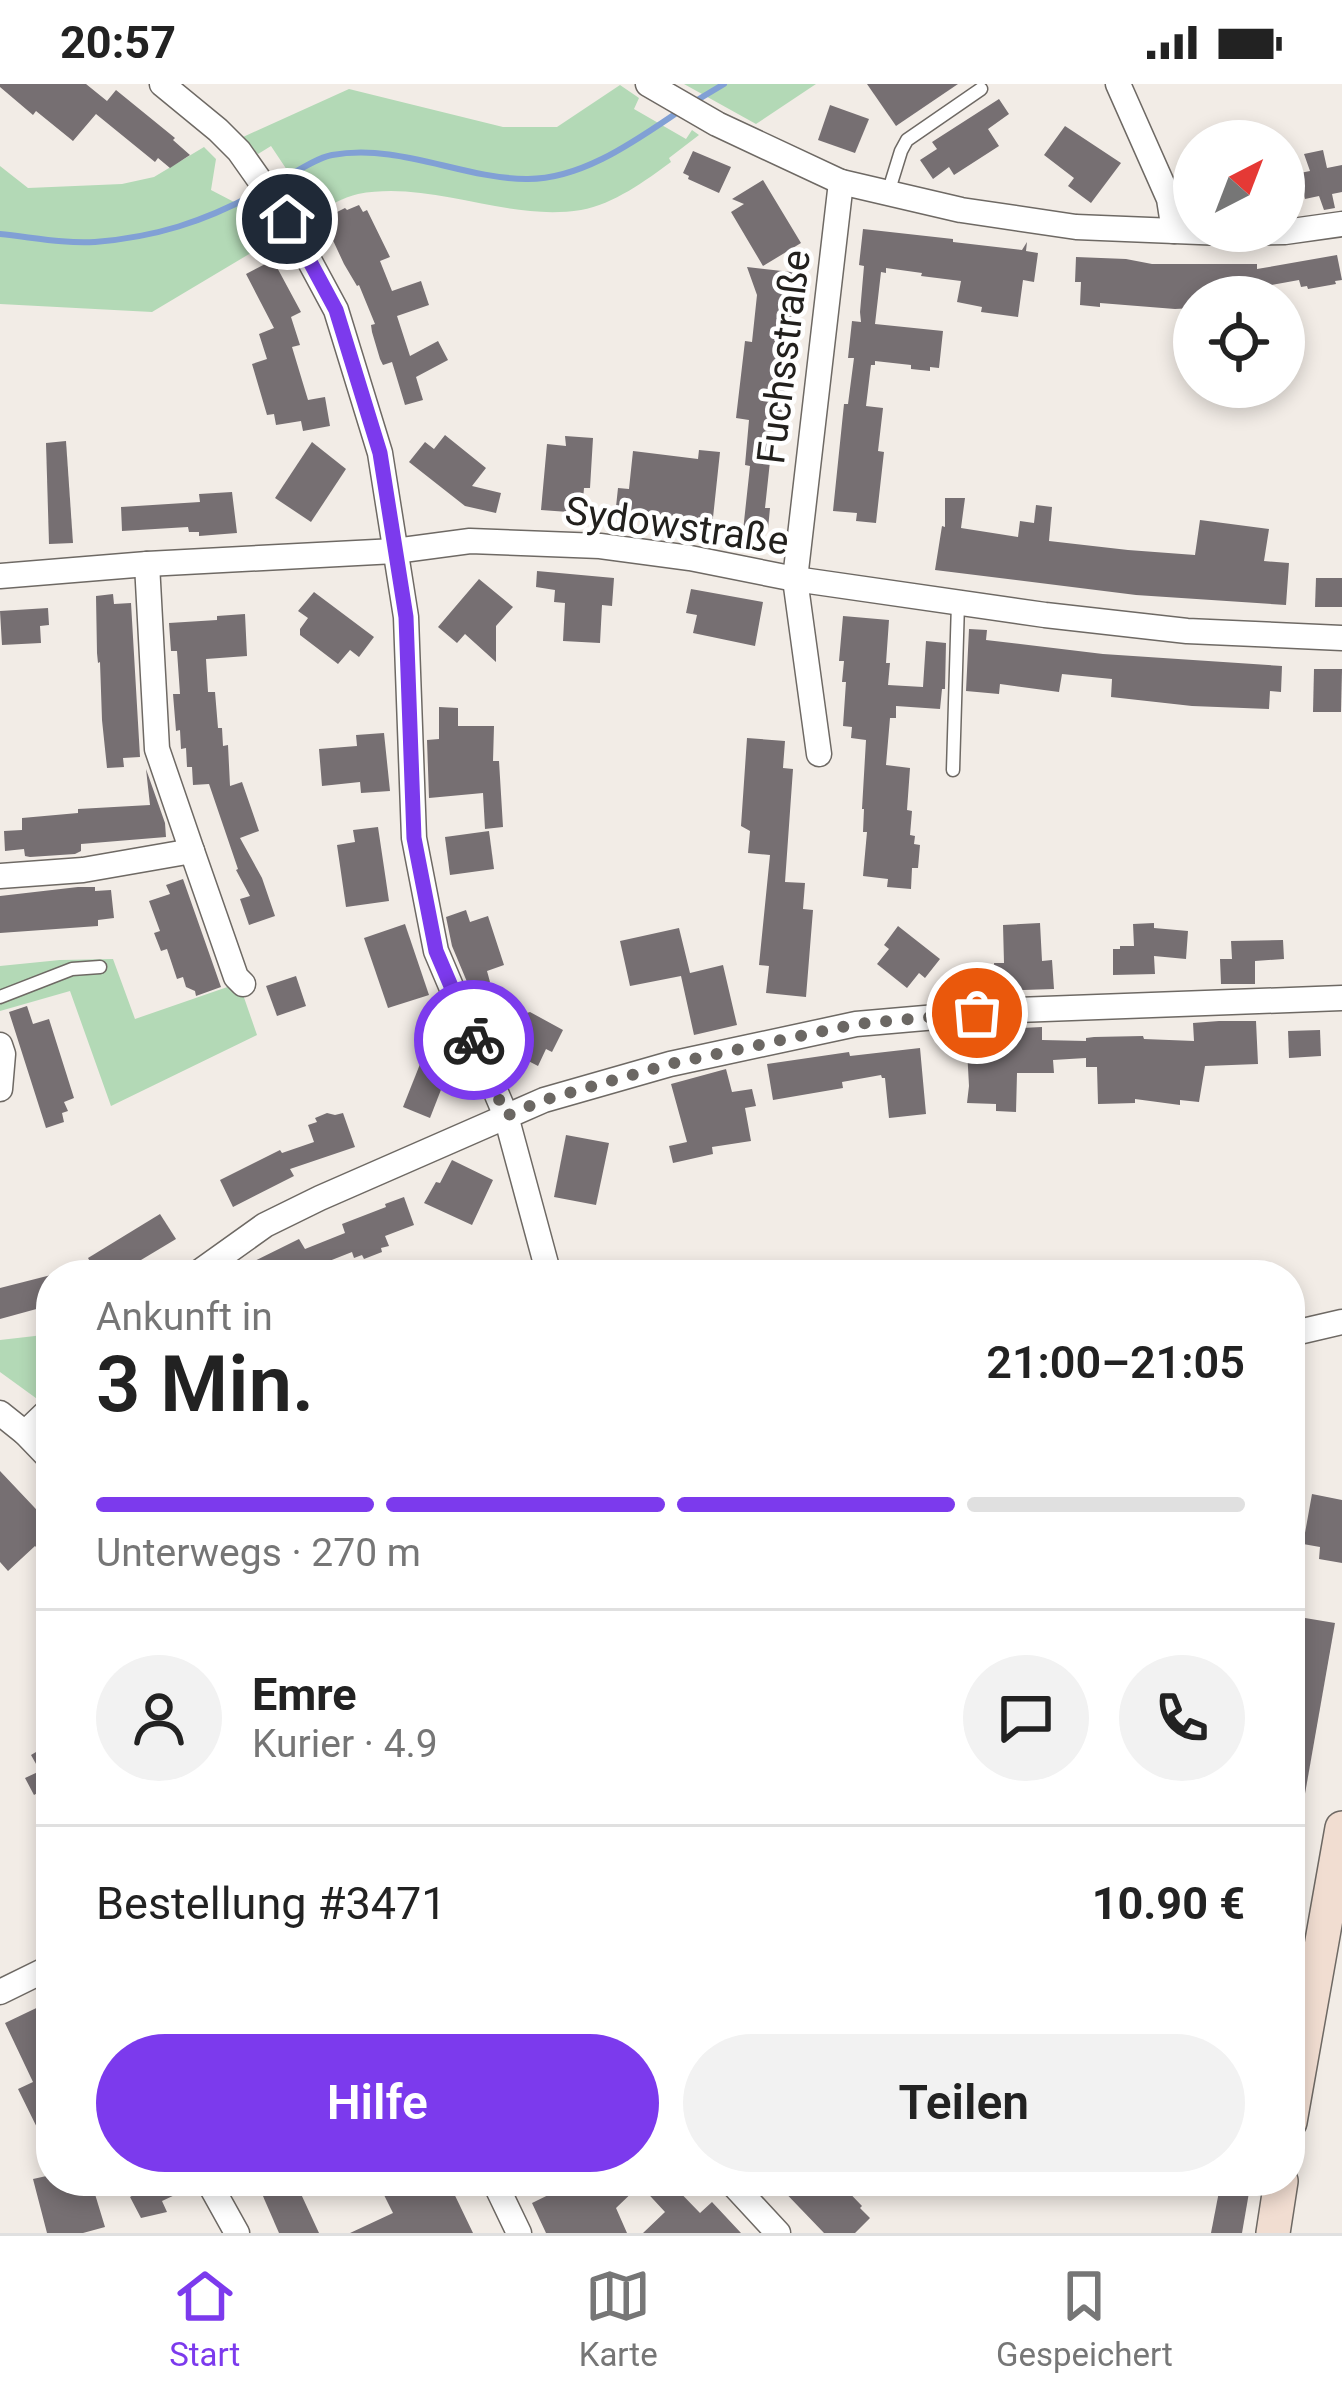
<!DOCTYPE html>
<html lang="de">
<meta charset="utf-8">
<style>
body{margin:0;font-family:Roboto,sans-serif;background:#f2f2f2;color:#222;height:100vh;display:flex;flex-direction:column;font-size:45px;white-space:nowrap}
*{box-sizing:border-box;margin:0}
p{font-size:39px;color:#767676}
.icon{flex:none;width:66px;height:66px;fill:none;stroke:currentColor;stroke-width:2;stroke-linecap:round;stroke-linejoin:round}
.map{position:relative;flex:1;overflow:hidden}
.drawer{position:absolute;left:36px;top:1176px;width:1269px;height:936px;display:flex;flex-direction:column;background:#fff;border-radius:48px;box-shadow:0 6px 18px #0003}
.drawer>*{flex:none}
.needle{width:78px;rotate:42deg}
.tools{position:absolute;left:1173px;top:36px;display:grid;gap:24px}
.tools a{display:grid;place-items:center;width:132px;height:132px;border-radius:50%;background:#fff;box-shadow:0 6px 18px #0003;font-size:60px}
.pin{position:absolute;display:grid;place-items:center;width:102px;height:102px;color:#fff;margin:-51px;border:6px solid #fff;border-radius:50%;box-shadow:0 3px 12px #0007}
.courier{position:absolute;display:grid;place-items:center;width:120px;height:120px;margin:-60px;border:9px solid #7c3aed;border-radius:50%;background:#fff;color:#222;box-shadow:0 3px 15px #0007}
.summary em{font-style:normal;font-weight:600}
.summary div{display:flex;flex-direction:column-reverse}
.summary{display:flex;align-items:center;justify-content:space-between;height:204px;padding:0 60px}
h1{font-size:78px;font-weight:600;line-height:90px}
.bar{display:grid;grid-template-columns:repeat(4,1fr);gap:18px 12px;align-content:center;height:144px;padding:0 60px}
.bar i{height:15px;border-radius:9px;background:#e0e0e0}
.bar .on{background:#7c3aed}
.bar p{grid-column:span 4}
.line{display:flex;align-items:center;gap:30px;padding:0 60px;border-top:3px solid #e0e0e0}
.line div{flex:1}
.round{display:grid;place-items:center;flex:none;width:126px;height:126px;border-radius:63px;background:#f2f2f2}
.action{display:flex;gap:24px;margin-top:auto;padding:24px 60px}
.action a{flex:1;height:138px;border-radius:72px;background:#7c3aed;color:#fff;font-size:48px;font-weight:600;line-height:138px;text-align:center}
.action a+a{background:#f2f2f2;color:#222}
.status{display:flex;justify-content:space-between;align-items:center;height:84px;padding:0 60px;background:#fff;direction:ltr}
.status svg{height:33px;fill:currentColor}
.tabs{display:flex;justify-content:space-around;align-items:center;height:168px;border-top:3px solid #e0e0e0;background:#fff;font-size:33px;color:#767676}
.tabs a{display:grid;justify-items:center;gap:6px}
.tabs .on{color:#7c3aed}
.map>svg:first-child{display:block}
.green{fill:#b3d9b6}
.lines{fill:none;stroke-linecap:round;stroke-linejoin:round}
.stream{stroke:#81a0d5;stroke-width:6}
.building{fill:#766f72}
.lane-casing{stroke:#6e6964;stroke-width:15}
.street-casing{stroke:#6e6964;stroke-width:27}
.secondary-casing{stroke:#6e6964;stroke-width:36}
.lane{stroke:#fff;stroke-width:12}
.street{stroke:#fff;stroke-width:24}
.secondary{stroke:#f1ddd1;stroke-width:33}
.done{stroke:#6b6763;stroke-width:12;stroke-dasharray:0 21.6}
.route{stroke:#7c3aed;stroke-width:15}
.labels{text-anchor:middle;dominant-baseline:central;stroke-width:9;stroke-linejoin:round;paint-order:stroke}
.street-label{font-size:39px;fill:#22201d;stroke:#fff}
</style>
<div class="status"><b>20:57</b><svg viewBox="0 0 49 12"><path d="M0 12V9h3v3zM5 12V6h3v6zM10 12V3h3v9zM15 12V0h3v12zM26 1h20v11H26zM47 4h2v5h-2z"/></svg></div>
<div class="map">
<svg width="1342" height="2149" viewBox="0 0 1342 2149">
<rect width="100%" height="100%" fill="#f2ece6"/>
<!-- green -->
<g class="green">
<path d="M684 0H816L756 40Z"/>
<path d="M620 1 639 14 634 25 686 55 692 46 699 51 669 74 671 78C645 97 614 120 581 126 506 138 433 96 358 110 344 113 329 122 315 128L271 62 258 70 243 53 349 5 503 43H557Z"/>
<path d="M204 63 216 75 211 106 236 119 261 159 274 152 276 154 152 228 0 220V82L28 104 122 100 154 93Z"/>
<path d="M113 875 135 935 239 899 257 951 111 1022 70 907 0 927V882L60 876Z"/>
<path d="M51 1247V1307L40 1317 0 1288V1256L35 1252Z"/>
</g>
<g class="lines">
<!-- stream -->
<g class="stream">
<path d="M694 18 724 0"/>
<path d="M274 100C292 91 313 75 332 71 399 59 460 94 526 95 581 96 635 57 678 28"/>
<path d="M0 150C31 153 64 160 95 158 156 153 203 138 257 109"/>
</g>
</g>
<!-- building -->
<g class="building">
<path d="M0 0H86L107 17 116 6 175 54 173 56 190 71 170 84 158 74 155 78 96 30 73 57 36 27 33 31 0 3Z"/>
<path d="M867 0H958L896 42Z"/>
<path d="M999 15 1009 30 988 45 999 62 954 91 949 83 933 95 920 76 937 65 932 58Z"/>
<path d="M830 21 869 35 855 69 818 56Z"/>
<path d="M1065 42 1121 79 1091 119 1068 102 1074 94 1044 71Z"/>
<path d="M1323 66 1327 84 1342 81V108L1332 110 1335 124 1324 126 1319 112 1305 115 1300 89 1310 87 1304 70Z"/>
<path d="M693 67 731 83 719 109 688 95 689 92 683 89Z"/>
<path d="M763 96 801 159 763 182 731 128 744 120 732 115Z"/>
<path d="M359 121 363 128 367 126 390 173 380 177 392 207 421 197 429 221 397 232 410 272 438 257 448 276 416 293 423 316 405 321 392 278 383 281 380 275 372 248 371 241 375 240 359 201 357 202 344 180 323 135 345 124 347 126Z"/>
<path d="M863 145 953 155V158L1022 166 1027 158 1026 167 1038 169 1034 198 1023 196 1018 233 981 228 982 223 957 218 961 197 921 192 922 189 886 184V189L881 188 875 240 943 247 939 284 930 283V287L911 285V281L875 277V281H871L866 322 883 324 878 367 884 368 876 439 856 437 857 429 833 427 844 320H848L854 274H848L852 237 861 238 860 228 864 182 859 181Z"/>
<path d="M1337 171 1342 196 1335 197 1336 200 1308 205 1307 202 1301 203 1299 196 1244 206V213H1194V224L1175 225 1100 219V223L1080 221 1081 198H1075L1076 173 1126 175 1152 180H1257V185Z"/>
<path d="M273 176 301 228 291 233 300 261 292 263 308 316 325 313 330 342 303 347 301 337 276 341 274 330 267 331 252 280 267 275 259 250 274 244 246 190Z"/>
<path d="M747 183 800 189 780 341 774 340 765 424H770L768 445 762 449 743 447 750 382 745 381 749 336 736 334 745 257 752 258 757 211Z"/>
<path d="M445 351 486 384 472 402 501 409 496 429 465 422 409 378 425 358 434 365Z"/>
<path d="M565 352 593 354 590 404H584L582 429 541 426 547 360 566 362Z"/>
<path d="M66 357 73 459 49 460 46 359Z"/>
<path d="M312 358 346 385 311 438 275 414Z"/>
<path d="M699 366 720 368 712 443 615 432 618 404 629 405 633 367 698 375Z"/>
<path d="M232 408 237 449 199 452V448H189L188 443 122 447 121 423 200 418 199 410Z"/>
<path d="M945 414H965L961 444 1018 453 1020 437 1034 439 1036 421 1052 423 1049 457 1128 466 1195 471 1200 436 1269 445 1264 477 1289 479 1286 521 1136 511 935 486 942 442 945 443Z"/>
<path d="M537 487 614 494 612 522 602 521 600 559 563 557 565 519 554 518 555 506 536 503Z"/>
<path d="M1316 494H1342V523H1315Z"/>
<path d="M479 495 513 523 496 542V578L465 550 457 559 438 543Z"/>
<path d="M691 505 763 518 755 562 693 549 697 531 686 529Z"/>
<path d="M314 508 374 553 359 573 350 566 338 580 300 551V545L308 534 298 527Z"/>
<path d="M113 510 114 520 131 519 140 673 123 674 124 683 107 684 102 636 100 578 98 579 97 569 96 512Z"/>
<path d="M48 524 49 541 40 542 41 559 2 561 0 527Z"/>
<path d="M245 530 247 572 206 575 208 608H215L218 644H222L223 662 228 661 230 702 242 698 259 747 240 754 262 794 275 832 249 841 240 815 250 812 236 786 238 785 209 700 193 701 192 683H187L186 664 181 665 180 646 176 647 173 610H180L177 567H171L169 539 217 536V532Z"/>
<path d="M843 532 889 536 886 579H890L888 601 923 603 926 557 946 559 945 605H942L940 625 896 622V634H890L886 681 910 684 907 726 912 727 910 751 915 752 914 760 920 761 918 784H912L911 805 887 803 888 795 863 792 867 748H863L864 725H862L866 656 851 654 852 643 843 642 846 598H842L844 577H839Z"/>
<path d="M969 545 987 546 986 556 1103 570 1282 582 1281 608 1270 607 1269 625 1192 622 1111 613 1112 595 1062 590 1059 608 1000 600 999 610 966 607Z"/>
<path d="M1314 585H1342L1341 628H1313Z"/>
<path d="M439 623 458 624V642H494L493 677H499L503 743 485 745 483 709 429 714 427 656 439 655Z"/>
<path d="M384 649 390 707 361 709 360 698 322 702 319 665 357 662 356 651Z"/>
<path d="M747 654 785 657 783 684 793 685 785 798 805 799 803 825 813 826 806 913 766 909 769 882 759 881 770 771 748 769 750 747 741 742Z"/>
<path d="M146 685 165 739 166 753 81 760V767L75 770 30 773 25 772 24 765 5 767 4 747 22 746V734L78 729V725L150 721Z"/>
<path d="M378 743 389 817 346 823 337 761 355 758 353 746Z"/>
<path d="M489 747 494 785 450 791 445 753Z"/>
<path d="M183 795 221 903 196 912 195 907 186 903 183 893 177 895 167 865 161 867 154 849 160 847 149 817 170 810 166 801Z"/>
<path d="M78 803H95V807L111 806 114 834 98 836V842L0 849V812Z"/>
<path d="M466 826 470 838 488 832 504 881 487 887 490 898 470 905 452 862 446 833Z"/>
<path d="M1040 839 1042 877 1052 876 1054 905 996 907 994 879H1004L1003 841Z"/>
<path d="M1154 839V844L1188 847 1186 875 1154 872 1155 890 1113 891V865H1120V862H1134L1133 840Z"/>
<path d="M405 840 429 911 388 924 364 854Z"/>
<path d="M898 842 940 875 925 894 919 889 907 904 877 880 889 865 884 861Z"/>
<path d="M679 844 690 889 723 881 737 941 694 951 681 892 630 902 620 857Z"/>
<path d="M1283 856 1284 875 1255 877V900H1221L1220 875H1232L1231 857Z"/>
<path d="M296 892 306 922 277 932 266 902Z"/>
<path d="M27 922 33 940 49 935 74 1014 64 1018 68 1027 62 1029 64 1038 46 1044 9 928Z"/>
<path d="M530 928 563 946 552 968 546 965 538 982 503 964 520 931Z"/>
<path d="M1219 937H1256L1258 980 1205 982 1199 1018 1180 1016V1021L1135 1015V1019L1098 1020 1097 983H1086V974L1053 976 1054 989H1017L1016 1028 996 1027V1020L967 1019 969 1002 966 947 1042 943V956L1086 957V954L1094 953 1143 952 1144 955 1194 957 1193 939Z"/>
<path d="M1320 946 1321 972 1289 974 1288 947Z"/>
<path d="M920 964 926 1030 889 1034 885 994H882L881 991 842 998 843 1004 773 1016 767 980 849 968 850 972Z"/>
<path d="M424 970 451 980 430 1034 403 1023Z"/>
<path d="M726 985 732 1008 752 1005 756 1022 745 1024 751 1057 712 1063 713 1070 673 1079 669 1062 687 1058 671 1000Z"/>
<path d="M327 1029 335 1031 343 1029 355 1063 290 1085 294 1092 233 1123 220 1096 280 1066 282 1069 314 1058 308 1041 317 1038 315 1034Z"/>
<path d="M566 1051 609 1059 596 1121 554 1113Z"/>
<path d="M452 1076 493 1096 472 1141 424 1119 436 1098 440 1099Z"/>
<path d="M404 1113 414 1141 385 1152 389 1162 381 1164 382 1168 364 1175 362 1171 354 1174 352 1168 314 1183 318 1191H226L299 1155 305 1165 345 1149 342 1140 386 1123 385 1120Z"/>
<path d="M160 1130 176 1155 116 1191H98L88 1174Z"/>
<path d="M51 1191V1221L0 1235V1204Z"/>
<path d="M0 1387 51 1441V1478L35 1462 8 1487 0 1478Z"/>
<path d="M1312 1410 1342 1416V1479L1319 1475 1320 1463 1303 1460Z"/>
<path d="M1305 1534 1335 1539 1299 1744 1290 1743V1625Z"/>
<path d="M51 1659V1707L48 1703 34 1711 25 1694 40 1687 31 1671Z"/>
<path d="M51 1917V2072L18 2005 33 1998 5 1939Z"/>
<path d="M51 2091V2097H91L105 2143 83 2149H47L33 2095Z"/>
<path d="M128 2097H171L177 2110 162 2117 167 2128 141 2134 130 2113 135 2110Z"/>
<path d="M271 2097H295L319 2149H279L259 2103Z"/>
<path d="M377 2097H448L473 2149H350L393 2129Z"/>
<path d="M577 2097H669L700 2129 712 2118 741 2149H643L665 2128 640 2101 616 2124 627 2149H546L532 2119Z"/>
<path d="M774 2097H838L862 2122 860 2124 870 2134 855 2149H824Z"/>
<path d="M1221 2097H1251L1242 2149H1211Z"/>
</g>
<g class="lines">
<!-- lane casing -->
<g class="lane-casing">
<g id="lane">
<path d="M888 109 901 67 907 56 981 5"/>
<path d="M953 686 958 519"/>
<path d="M0 913 72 885 100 883"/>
</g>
</g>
<!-- street casing -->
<g class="street-casing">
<g id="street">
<path d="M162 0 218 46 239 67 287 135 336 226 380 369 406 533 414 754 436 867 506 1032 549 1191"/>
<path d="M648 0 717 40 841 98 961 126 1076 143 1224 149 1285 148 1342 140"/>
<path d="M1118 0 1169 115 1174 147"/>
<path d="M0 492 147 480 395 467 470 457 600 462 690 474 795 495 1045 531 1187 547 1342 554"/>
<path d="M819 670 795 495 841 98"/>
<path d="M192 767 236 893 243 900"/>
<path d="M0 792 83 786 192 767 157 665 147 480"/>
<path d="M0 961 3 970 0 1005"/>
<path d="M195 1191 265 1141 320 1114 544 1016 670 980 856 940 1017 926 1342 914"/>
<path d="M1290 1250 1342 1238"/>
<path d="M0 1329 25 1349 51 1376"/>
<path d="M25 1349 51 1324"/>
<path d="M0 1908 51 1883"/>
<path d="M208 2097 237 2149"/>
<path d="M494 2097 519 2149"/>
<path d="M730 2097 778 2149"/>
</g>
</g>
<!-- secondary casing -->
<g class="secondary-casing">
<g id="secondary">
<path d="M1290 2038 1342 1744"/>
<path d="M1273 2149 1281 2097"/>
</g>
</g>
<!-- lane -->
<use href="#lane" class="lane"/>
<!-- street -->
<use href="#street" class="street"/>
<!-- secondary -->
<use href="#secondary" class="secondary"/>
</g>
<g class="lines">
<!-- done -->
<path class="done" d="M474 956 506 1032 544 1016 670 980 856 940 977 929"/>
<!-- route -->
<path class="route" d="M287 135 336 226 380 369 406 533 414 754 436 867 474 956"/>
</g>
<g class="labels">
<!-- street labels -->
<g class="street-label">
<text transform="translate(784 273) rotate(-83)">Fuchsstraße</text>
<text transform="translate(677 442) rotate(8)">Sydowstraße</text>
</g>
</g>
</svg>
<div class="tools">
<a><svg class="needle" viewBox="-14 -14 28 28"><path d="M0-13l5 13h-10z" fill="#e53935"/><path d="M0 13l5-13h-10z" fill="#767676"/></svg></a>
<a><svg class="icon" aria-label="locate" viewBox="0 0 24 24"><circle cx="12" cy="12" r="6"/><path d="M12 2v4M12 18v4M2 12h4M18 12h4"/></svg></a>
</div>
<div class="pin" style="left:977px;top:929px;background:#ea580c"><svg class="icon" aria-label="bag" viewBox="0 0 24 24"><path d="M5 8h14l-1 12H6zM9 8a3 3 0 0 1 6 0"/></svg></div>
<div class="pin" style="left:287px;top:135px;background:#1f2937"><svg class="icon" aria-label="home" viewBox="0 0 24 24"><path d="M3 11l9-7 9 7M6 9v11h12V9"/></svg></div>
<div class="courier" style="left:474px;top:956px"><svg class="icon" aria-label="bike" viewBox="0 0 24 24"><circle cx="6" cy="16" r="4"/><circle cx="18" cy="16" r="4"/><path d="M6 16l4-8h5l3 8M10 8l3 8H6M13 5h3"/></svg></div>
<section class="drawer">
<div class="summary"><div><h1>3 Min.</h1><p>Ankunft in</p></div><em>21:00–21:05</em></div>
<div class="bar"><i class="on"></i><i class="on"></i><i class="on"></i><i></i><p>Unterwegs · 270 m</p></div>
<div class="line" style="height:216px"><a class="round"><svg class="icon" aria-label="person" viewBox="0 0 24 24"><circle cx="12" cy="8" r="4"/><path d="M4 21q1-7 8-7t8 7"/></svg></a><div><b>Emre</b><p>Kurier · 4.9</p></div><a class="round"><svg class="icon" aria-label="chat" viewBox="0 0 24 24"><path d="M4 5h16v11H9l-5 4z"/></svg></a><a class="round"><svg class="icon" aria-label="phone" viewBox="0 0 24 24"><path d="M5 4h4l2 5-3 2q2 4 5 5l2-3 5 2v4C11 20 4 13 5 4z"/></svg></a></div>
<div class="line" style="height:156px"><div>Bestellung #3471</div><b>10.90 €</b></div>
<div class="action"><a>Hilfe</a><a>Teilen</a></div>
</section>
</div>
<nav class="tabs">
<a class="on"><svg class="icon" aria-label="home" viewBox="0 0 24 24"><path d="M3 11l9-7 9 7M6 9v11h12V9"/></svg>Start</a>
<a><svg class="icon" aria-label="map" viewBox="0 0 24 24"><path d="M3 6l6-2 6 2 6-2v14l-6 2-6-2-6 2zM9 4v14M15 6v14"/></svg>Karte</a>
<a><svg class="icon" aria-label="saved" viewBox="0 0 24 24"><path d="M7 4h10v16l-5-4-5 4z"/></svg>Gespeichert</a>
</nav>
